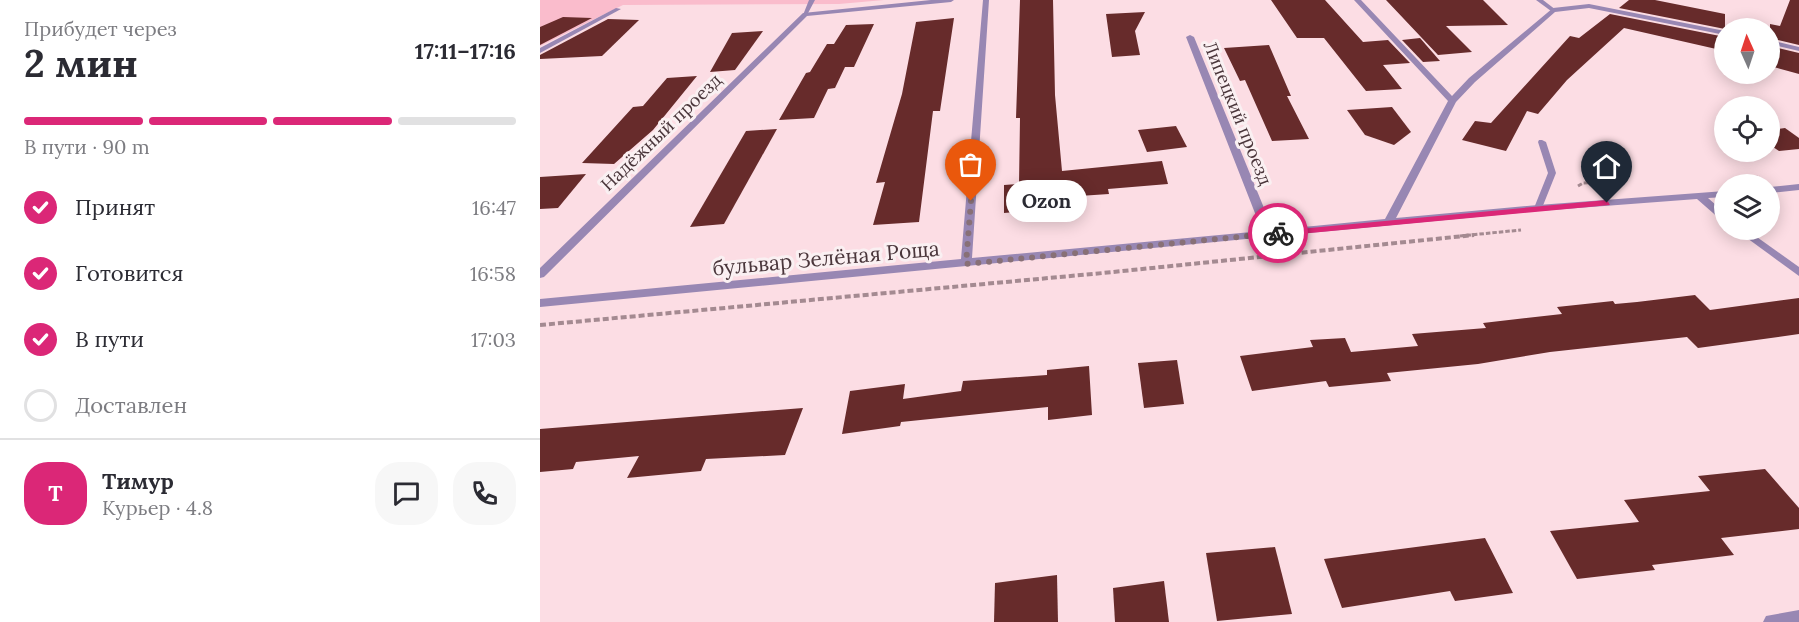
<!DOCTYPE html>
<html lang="ru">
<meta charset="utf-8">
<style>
body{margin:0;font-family:Lora,serif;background:#f7f7f7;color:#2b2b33;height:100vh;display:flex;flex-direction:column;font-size:22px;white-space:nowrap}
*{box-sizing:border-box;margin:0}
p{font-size:20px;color:#7c7c81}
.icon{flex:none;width:33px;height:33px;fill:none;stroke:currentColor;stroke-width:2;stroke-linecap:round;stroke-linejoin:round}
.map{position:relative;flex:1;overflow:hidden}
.drawer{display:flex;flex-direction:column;background:#fff;width:540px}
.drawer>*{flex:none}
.needle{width:39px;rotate:357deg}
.controls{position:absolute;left:1174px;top:18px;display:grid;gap:12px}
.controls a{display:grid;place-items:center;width:66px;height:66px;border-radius:50%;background:#fff;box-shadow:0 3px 15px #0003;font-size:30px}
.pin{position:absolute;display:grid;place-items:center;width:51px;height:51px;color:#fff;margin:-62px -26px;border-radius:50% 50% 50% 0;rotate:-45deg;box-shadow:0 0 6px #0007}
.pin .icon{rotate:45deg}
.courier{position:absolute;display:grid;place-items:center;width:60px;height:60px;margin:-30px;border:4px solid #db2777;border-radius:50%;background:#fff;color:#222;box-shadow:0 2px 8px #0007}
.bubble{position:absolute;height:42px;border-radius:21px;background:#fff;box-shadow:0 3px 15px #0003;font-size:20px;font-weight:700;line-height:42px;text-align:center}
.head em{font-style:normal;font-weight:700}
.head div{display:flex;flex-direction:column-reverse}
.head{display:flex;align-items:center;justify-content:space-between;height:102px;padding:0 24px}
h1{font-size:39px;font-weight:700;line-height:45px}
.bar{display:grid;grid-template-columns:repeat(4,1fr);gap:9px 6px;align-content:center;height:72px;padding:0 24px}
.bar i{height:8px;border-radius:4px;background:#e1e1e2}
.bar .on{background:#db2777}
.bar p{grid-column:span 4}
.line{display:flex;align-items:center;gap:15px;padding:0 24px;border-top:2px solid #e1e1e2}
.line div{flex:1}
.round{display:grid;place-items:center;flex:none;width:63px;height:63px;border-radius:24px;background:#f7f7f7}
ol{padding:0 24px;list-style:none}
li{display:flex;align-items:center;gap:18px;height:66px}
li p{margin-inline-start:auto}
li .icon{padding:6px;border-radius:50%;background:#db2777;color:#fff;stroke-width:4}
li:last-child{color:#7c7c81}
li i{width:33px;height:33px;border:3px solid #e1e1e2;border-radius:50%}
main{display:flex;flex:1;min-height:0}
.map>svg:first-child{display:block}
.green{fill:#fabccc}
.building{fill:#672b2b}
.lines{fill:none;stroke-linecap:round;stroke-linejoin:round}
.path-far1{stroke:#a48a91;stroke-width:3;stroke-dasharray:4.5 2;stroke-linecap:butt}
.path{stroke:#a48a91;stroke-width:4;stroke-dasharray:6 3;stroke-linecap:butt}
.lane{fill:#9887b3;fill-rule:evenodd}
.street{fill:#9887b3;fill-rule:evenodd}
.route{fill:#db2777}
.done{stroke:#887076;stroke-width:6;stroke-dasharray:0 10.8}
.labels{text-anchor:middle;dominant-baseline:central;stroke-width:6;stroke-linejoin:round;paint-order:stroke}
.far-street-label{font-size:18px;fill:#4a363b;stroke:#faf0f2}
.street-label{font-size:21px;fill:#4a363b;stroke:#faf0f2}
</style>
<main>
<section class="drawer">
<div class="head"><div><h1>2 мин</h1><p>Прибудет через</p></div><em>17:11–17:16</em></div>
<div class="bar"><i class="on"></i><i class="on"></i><i class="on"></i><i></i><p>В пути · 90 m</p></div>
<ol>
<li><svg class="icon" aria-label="check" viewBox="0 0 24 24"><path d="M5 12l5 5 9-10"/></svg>Принят<p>16:47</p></li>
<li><svg class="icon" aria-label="check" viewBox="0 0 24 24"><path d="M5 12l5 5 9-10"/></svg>Готовится<p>16:58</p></li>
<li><svg class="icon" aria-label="check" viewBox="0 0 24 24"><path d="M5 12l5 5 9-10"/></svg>В пути<p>17:03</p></li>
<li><i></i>Доставлен</li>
</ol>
<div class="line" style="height:108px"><b class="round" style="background:#db2777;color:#fff">Т</b><div><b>Тимур</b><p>Курьер · 4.8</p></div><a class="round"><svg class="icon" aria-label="chat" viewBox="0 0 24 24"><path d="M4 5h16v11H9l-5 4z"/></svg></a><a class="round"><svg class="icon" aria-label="phone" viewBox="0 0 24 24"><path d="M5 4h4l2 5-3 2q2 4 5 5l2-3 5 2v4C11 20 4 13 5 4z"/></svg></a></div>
</section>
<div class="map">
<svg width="1259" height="622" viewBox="0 0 1259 622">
<rect width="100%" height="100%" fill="#fcdde4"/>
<!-- green -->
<path class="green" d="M0 0H344L299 4 83 5 0 46Z"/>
<!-- building -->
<g class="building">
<path d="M480 0H513L515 95 522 171 622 161 628 184 568 189 569 194 539 196V206L464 213V185L479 184 480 118H476Z"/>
<path d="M731 0H785L823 42 848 40 870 63 843 65 862 89 826 91 784 38H757Z"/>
<path d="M846 0H943L968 25 906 26 932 52 898 55Z"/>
<path d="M1089 0H1115L1185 14V29L1079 8Z"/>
<path d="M1250 0H1259V45L1230 38V24L1240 26Z"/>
<path d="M605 12 595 31 600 55 572 57 566 14Z"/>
<path d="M1070 14 1185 37V51L1084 28 1027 80 998 114 987 111 966 151 922 140 935 121 951 123 1030 36 1039 38Z"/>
<path d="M23 17 52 18 0 45V27Z"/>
<path d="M414 18 400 111H393L379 222 333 225 345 182 336 183 362 94 376 22Z"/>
<path d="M68 19 99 20 62 56 0 59V55Z"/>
<path d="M334 24 314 67H305L295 88 288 89 274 118 239 120 266 73 270 72 287 44H294L306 25Z"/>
<path d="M223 31 195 70 170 72 192 33Z"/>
<path d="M880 38 900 61 883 62 862 40Z"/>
<path d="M729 45 751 96H747L769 139 732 141 705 80 700 81 684 48Z"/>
<path d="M1230 46 1259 53V74L1230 66Z"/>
<path d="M157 76 113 130 74 164 42 163 93 107 103 106 127 78Z"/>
<path d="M852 107 871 132 854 145 825 135 807 110Z"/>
<path d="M636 126 647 147 607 152 598 130Z"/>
<path d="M1245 128 1259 138V149L1239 151 1230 145V130Z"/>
<path d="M237 129 184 224 150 227 206 131Z"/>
<path d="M46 174 18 208 0 209V177Z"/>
<path d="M1155 295 1170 310 1259 298V334L1158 348 1147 337 1010 352 938 364 847 373 851 381 789 387 786 381 712 391 700 356 773 347 770 340 805 338 811 352 878 346 872 334 946 328 943 323 1022 314 1017 307 1073 301 1075 304 1097 302Z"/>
<path d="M637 360 644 404 604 408 598 363Z"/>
<path d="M549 366 552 415 508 420V407L361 422 360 426 302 434 310 391 365 384 363 399 421 391 423 381 507 375V370Z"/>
<path d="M263 408 245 455 166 459 161 471 87 478 99 456 36 462 33 469 0 472V429Z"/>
<path d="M1225 469 1259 508V529L1181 538 1194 555 1112 565 1115 570 1037 579 1010 531 1099 522 1084 500 1170 491 1158 476Z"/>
<path d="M945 538 973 593 915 601 910 591 802 608 784 559Z"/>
<path d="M735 547 752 614 677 621 666 553Z"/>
<path d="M517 575 518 622H454L455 583Z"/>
<path d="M624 581 629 622H575L573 588Z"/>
</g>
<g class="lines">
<!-- path-far1 -->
<g class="path-far1">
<path d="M1194 180 1220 177"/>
<path d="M1038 186 1043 183 1078 182"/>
<path d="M920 236 981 230"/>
</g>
<!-- path -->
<path class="path" d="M0 325 563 273 934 235"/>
<!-- lane -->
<g class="lane">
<path d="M269 0H275L267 15H263Z"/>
<path d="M996 0H1003L1016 10 1011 11Z"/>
<path d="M999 140H1002L1006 142 1016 173 1002 208 998 211 994 208 1008 173 998 142Z"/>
</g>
<!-- street -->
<g class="street">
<path d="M391 0H414L411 2 267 16 4 277 0 278V268L263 13Z"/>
<path d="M443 0H449L432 258 722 231 646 37 650 35 654 37 733 230 845 219 908 101 814 0H821L912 96 929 78 1013 8 1049 4 1185 31V35L1049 8 1015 12 935 82 916 102 856 218 998 205 1185 191V197L1168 198 1185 213V221L1181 220 1157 199 998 211 0 307V299L421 259Z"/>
<path d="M76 8 81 9 0 53V48Z"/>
<path d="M1230 40 1259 47V51L1230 44Z"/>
<path d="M1259 184V190L1230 193V187Z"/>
<path d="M1196 230H1207L1259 267V276Z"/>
<path d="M1259 610V622H1223L1226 616Z"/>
</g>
</g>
<!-- route -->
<path class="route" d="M1067 200 1070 205 738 236 733 233 738 231Z"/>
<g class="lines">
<!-- done -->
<path class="done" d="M431 201 426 264 738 233"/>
</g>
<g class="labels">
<!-- far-street labels -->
<g class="far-street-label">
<text transform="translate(698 113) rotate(68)">Липецкий проезд</text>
<text transform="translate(121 132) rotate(-44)">Надёжный проезд</text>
</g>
<!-- street labels -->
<g class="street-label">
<text transform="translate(286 258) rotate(-5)">бульвар Зелёная Роща</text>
</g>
</g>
</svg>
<div class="controls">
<a><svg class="needle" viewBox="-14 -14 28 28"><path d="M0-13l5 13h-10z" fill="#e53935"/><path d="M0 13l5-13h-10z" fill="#7c7c81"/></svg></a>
<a><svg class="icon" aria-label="locate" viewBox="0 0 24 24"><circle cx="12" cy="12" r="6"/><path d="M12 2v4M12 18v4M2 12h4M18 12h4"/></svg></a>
<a><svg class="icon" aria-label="layers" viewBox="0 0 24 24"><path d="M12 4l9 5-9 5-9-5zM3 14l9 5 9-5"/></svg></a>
</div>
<div class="pin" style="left:431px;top:201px;background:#ea580c"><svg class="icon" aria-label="bag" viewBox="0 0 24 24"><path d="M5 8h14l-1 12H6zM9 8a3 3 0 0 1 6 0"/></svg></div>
<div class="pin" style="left:1067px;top:203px;background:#1f2937"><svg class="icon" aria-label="home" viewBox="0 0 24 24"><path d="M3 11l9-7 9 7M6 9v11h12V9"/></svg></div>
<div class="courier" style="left:738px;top:233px"><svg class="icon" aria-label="bike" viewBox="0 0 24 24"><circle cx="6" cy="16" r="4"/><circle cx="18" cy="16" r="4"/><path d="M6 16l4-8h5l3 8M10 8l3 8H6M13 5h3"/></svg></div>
<div class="bubble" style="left:466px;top:180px;width:81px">Ozon</div>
</div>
</main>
